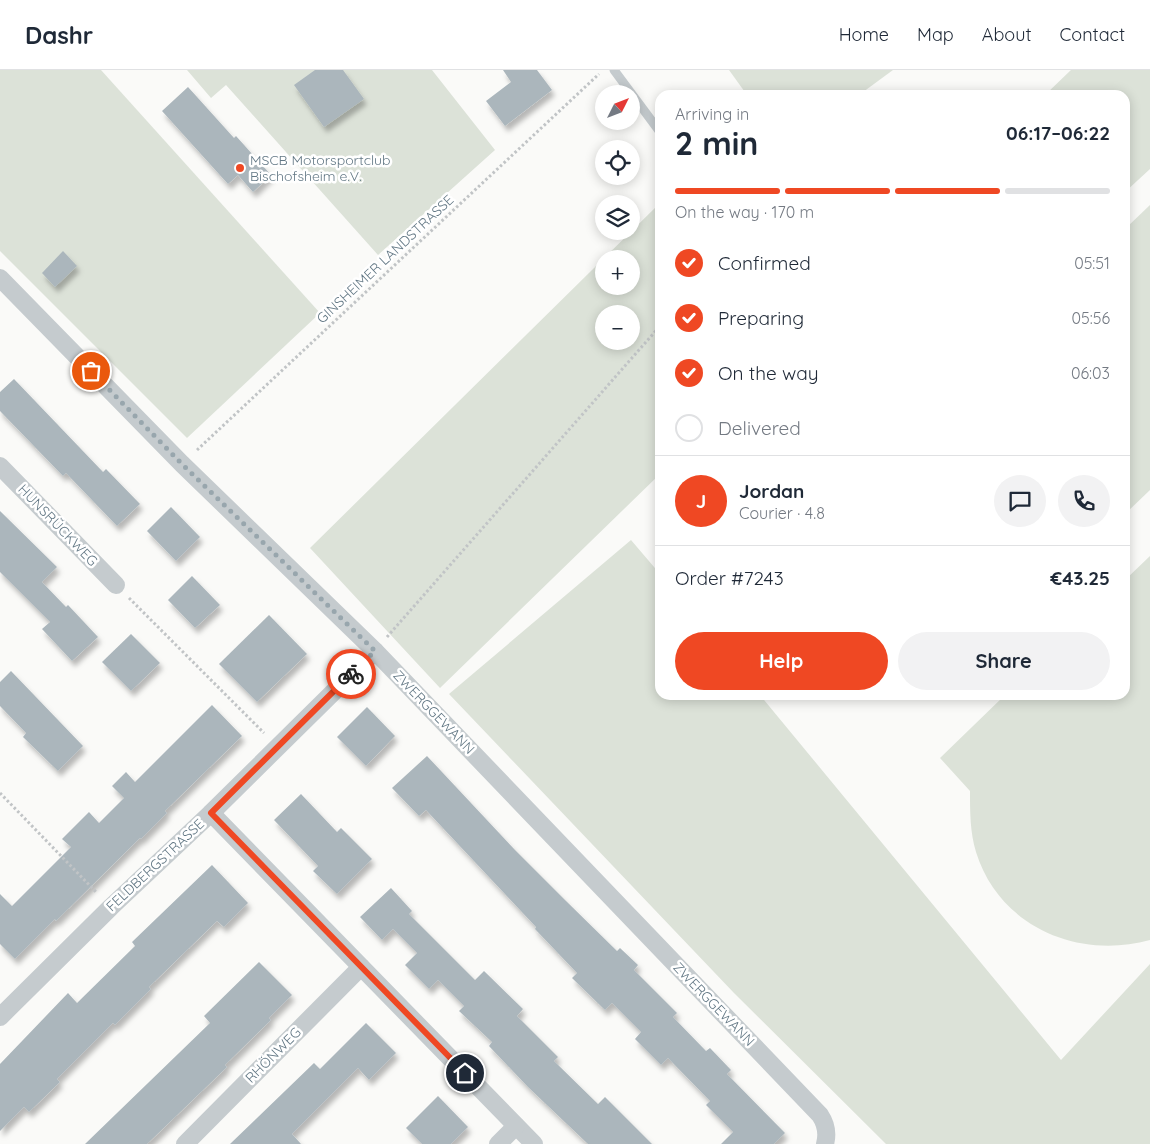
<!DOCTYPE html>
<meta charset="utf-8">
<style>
body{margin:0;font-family:Quicksand,sans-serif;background:#f2f2f3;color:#1f2937;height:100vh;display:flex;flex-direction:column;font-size:19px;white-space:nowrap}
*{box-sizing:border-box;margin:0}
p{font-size:16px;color:#747a83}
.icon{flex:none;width:28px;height:28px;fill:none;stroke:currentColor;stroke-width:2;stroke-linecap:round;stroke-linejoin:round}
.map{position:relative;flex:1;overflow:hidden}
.panel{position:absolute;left:655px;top:20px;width:475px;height:610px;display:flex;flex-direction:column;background:#fff;border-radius:15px;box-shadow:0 2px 12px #0003}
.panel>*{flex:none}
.needle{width:32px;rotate:48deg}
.controls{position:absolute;left:595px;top:15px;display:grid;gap:10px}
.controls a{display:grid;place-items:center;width:45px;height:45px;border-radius:50%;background:#fff;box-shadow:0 2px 12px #0003;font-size:25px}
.pin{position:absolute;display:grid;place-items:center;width:42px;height:42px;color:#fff;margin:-21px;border:2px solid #fff;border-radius:50%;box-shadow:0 1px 5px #0007}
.courier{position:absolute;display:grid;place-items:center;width:50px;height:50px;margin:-25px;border:4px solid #ef4823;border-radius:50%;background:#fff;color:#222;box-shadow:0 1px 6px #0007}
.head em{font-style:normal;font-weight:700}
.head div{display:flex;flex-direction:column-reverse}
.head{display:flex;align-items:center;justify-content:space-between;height:85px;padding:0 20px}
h1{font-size:32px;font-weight:700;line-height:38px}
.bar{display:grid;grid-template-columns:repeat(4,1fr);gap:8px 5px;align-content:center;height:60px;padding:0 20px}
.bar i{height:6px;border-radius:4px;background:#e0e1e3}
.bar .selected{background:#ef4823}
.bar p{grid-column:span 4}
.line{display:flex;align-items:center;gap:12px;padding:0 20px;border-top:1px solid #e0e1e3}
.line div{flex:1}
.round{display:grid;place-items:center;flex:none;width:52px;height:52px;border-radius:26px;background:#f2f2f3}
ol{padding:0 20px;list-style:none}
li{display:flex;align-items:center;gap:15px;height:55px}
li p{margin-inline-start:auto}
li .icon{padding:5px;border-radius:50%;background:#ef4823;color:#fff;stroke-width:4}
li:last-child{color:#747a83}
li i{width:28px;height:28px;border:2px solid #e0e1e3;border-radius:50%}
.cta{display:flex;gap:10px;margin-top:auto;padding:10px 20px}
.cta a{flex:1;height:58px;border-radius:30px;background:#ef4823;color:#fff;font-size:20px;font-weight:700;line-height:58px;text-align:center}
.cta a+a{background:#f2f2f3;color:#1f2937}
header{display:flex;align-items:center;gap:30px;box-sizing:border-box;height:70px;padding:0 25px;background:#fff;border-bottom:1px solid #e0e1e3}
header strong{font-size:24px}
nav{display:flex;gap:28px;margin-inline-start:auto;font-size:18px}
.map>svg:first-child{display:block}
.green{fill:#dce2d8;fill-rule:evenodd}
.building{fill:#abb6bc;filter:url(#shadow)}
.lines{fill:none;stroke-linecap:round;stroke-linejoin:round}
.path{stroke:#c1c4c6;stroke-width:3;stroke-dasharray:2.5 2.5;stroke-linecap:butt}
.service{stroke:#c5cbce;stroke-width:9}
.minor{stroke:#c5cbce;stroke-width:18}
.done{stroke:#98a6ad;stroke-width:5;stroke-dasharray:0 9}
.route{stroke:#ef4823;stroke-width:6}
.poi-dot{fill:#ef4823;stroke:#fff;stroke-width:2}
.labels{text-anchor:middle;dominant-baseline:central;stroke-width:5;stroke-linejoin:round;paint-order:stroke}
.poi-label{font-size:14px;fill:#637885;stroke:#fff;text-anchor:start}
.street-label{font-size:14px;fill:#637885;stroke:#fff}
</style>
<header>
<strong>Dashr</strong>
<nav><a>Home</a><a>Map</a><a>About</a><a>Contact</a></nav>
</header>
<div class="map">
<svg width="1150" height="1074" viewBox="0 0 1150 1074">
<defs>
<filter id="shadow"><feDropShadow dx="3" dy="5.5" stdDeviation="2.5" flood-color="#0004"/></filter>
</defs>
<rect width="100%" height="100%" fill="#fafaf8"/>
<!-- green -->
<g class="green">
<path d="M0 0H101L320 243 187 368 0 181Z"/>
<path d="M187 0H432L495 80 378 185 226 15 211 28Z"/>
<path d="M729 0H893L859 25H747Z"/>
<path d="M1071 0H1150V99L1125 122V25H1045Z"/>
<path d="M660 133V404L440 618 310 478ZM604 189H631V216H604ZM604 244H631V271H604Z"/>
<path d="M1150 135V420L1125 444V159Z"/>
<path d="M631 470 660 504V625H760L1061 990 1150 894V1074H886L734 923 449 624Z"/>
<path d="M1150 486V870C1077 890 999 856 976 782 970 762 970 742 970 721L940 688 1005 625H1125V510Z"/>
</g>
<!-- building -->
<g class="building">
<path d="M315 0H343L364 29 324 57 294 15Z"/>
<path d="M503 0H537L552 20 505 56 486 31 511 12Z"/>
<path d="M188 17 234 68 236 66 271 105 253 122 238 105 228 114 162 41Z"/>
<path d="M63 181 77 196 55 217 42 203Z"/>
<path d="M14 309 103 402 106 399 140 434 117 456 66 403 63 406 0 341V322Z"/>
<path d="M171 437 200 467 176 491 147 461Z"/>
<path d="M0 441 57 497 42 512 66 537 68 535 98 567 72 591 42 559 50 552 0 502Z"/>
<path d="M192 506 220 535 195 558 168 530Z"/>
<path d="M269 545 307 584 257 632 219 594Z"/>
<path d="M131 564 160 593 131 621 102 592Z"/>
<path d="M11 601 83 676 58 701 23 667 26 663 0 636V612Z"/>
<path d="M212 635 242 666 165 741 167 743 141 769 140 768 56 851 55 849 15 889 0 874V824L12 836 71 777 62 769 89 742 99 753 124 728 112 716 126 702 135 712Z"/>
<path d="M367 637 395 666 366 696 337 667Z"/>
<path d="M427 686 515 780 565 830 617 881 620 878 638 895 634 900 677 943 673 947 706 981 710 978 731 1000 727 1004 785 1063 774 1074H721L733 1062 706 1035 710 1031 668 988 661 995 635 969 641 962 612 933 605 940 572 908 577 903 535 859 536 857 426 740 419 746 392 718Z"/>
<path d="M301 724 337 762 341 758 372 789 337 824 313 801 318 796 274 750Z"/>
<path d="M212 795 248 833 224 857 217 851 149 917 151 919 115 955 113 953 57 1009 60 1012 29 1042 24 1037 0 1061V994L68 923 77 933 135 876 132 872Z"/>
<path d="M391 818 412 841 409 844 475 910 484 901 523 939 517 946 558 987 554 991 598 1034 605 1027 652 1074H588L528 1017 489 976 492 972 459 941 464 936 438 910 429 919 405 895 417 883 393 859 382 870 360 847Z"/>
<path d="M259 892 292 925 269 948 271 950 225 995 227 997 147 1074H85L210 953 204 946Z"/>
<path d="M366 953 396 983 369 1010 358 998 292 1064 301 1074H230L314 993 320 999Z"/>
<path d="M438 1026 468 1057 451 1074H422L406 1058Z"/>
</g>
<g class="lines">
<!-- path -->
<g class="path">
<path d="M197 380 599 4"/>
<path d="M129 528 264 663"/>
<path d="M387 567 660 256"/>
<path d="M0 723 97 823"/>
</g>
<!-- service -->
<path class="service" d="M614 0 660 62"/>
<!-- minor -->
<g class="minor">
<path d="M0 208 182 394 375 581 820 1045C826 1054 828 1063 825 1074"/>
<path d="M0 396 116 515"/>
<path d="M211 743 534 1074"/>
<path d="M0 947 111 837 211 743 375 581"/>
<path d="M185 1074 361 897"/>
<path d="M498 1074 516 1056"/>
</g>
</g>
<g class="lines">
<!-- done -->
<path class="done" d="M91 301 182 394 375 581 351 604"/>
<!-- route -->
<path class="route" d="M351 604 211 743 465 1003"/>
</g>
<!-- markers -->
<circle class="poi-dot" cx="240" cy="98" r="5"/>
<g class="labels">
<!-- poi labels -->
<g class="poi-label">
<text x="250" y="90">MSCB Motorsportclub<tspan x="250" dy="16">Bischofsheim e.V.</tspan></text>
</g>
<!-- street labels -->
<g class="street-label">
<text transform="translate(385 189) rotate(-43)">GINSHEIMER LANDSTRASSE</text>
<text transform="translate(58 455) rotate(46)">HUNSRÜCKWEG</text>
<text transform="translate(434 642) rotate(46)">ZWERGGEWANN</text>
<text transform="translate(155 795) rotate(-43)">FELDBERGSTRASSE</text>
<text transform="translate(714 934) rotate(46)">ZWERGGEWANN</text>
<text transform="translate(273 985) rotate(-45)">RHÖNWEG</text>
</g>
</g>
</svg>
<div class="controls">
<a><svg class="needle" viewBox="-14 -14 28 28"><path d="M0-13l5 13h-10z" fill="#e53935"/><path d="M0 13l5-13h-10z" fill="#747a83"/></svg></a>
<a><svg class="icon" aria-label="locate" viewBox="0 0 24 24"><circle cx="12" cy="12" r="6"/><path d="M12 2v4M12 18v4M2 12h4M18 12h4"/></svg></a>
<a><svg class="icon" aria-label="layers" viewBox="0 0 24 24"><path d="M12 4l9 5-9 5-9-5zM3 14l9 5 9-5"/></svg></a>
<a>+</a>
<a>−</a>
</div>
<div class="pin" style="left:91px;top:301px;background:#ea580c"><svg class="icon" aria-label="bag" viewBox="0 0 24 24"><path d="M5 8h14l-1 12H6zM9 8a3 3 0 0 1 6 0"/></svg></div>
<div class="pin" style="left:465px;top:1003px;background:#1f2937"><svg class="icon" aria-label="home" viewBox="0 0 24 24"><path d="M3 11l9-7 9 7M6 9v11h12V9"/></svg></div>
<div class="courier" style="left:351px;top:604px"><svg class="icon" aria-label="bike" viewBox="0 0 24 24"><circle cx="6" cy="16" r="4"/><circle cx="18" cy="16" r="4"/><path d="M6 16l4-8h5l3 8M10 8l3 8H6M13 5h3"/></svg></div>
<section class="panel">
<div class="head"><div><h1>2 min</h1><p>Arriving in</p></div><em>06:17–06:22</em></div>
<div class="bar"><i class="selected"></i><i class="selected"></i><i class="selected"></i><i></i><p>On the way · 170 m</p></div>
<ol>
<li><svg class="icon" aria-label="check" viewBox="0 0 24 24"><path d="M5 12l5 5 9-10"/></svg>Confirmed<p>05:51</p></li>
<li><svg class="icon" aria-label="check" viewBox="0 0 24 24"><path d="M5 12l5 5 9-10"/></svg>Preparing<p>05:56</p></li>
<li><svg class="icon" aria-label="check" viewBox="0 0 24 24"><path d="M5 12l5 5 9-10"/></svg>On the way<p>06:03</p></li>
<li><i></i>Delivered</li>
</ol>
<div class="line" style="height:90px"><b class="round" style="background:#ef4823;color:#fff">J</b><div><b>Jordan</b><p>Courier · 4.8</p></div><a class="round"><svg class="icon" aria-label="chat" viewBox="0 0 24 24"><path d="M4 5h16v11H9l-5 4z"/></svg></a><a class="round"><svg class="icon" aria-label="phone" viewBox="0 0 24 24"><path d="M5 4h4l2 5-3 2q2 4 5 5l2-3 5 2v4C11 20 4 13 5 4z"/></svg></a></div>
<div class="line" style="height:65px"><div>Order #7243</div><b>€43.25</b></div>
<div class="cta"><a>Help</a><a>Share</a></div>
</section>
</div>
